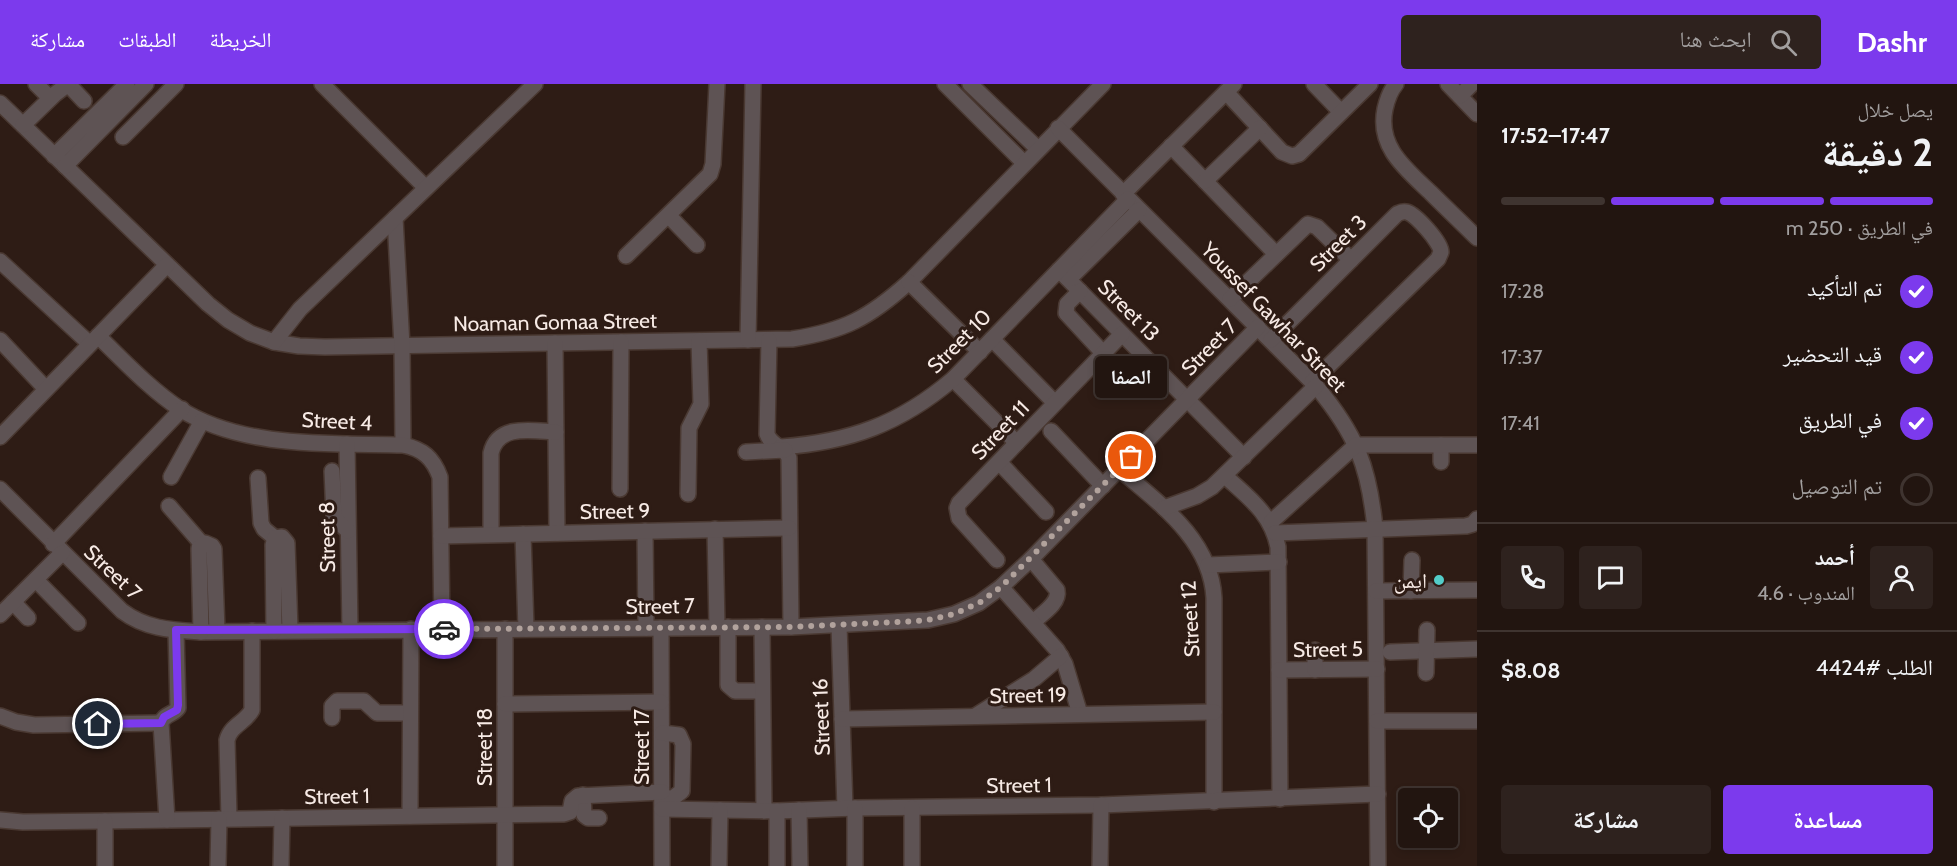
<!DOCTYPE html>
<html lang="ar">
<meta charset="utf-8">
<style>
body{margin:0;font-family:Cabin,"Noto Naskh Arabic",sans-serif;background:#2e221e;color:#f1f3f6;direction:rtl;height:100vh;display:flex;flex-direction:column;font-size:22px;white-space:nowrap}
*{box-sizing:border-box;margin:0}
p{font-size:20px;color:#a29f9f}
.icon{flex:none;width:33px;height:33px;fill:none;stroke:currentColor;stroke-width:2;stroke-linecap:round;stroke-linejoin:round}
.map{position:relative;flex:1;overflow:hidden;direction:ltr}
.drawer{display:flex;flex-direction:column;background:#221510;width:480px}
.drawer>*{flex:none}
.tools{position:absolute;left:1398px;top:704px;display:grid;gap:12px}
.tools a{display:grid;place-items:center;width:60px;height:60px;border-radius:6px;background:#221510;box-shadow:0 3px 9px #0003,0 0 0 2px #3f3430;font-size:30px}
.pin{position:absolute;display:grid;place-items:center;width:51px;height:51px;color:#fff;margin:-26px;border:3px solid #fff;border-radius:50%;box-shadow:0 2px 6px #0007}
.courier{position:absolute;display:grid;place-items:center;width:60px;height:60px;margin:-30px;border:4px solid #7c3aed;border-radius:50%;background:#fff;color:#222;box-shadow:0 2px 8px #0007}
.bubble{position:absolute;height:42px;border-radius:6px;background:#221510;box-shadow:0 3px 9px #0003,0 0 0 2px #3f3430;font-size:20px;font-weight:800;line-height:42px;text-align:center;direction:rtl}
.head em{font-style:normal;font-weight:800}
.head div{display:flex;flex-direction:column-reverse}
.head{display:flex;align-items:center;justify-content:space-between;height:102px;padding:0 24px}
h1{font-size:39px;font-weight:800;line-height:45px}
.bar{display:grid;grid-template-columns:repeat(4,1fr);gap:9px 6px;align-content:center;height:72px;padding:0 24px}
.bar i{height:8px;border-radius:4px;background:#3f3430}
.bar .on{background:#7c3aed}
.bar p{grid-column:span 4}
.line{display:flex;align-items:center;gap:15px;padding:0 24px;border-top:2px solid #3f3430}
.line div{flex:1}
.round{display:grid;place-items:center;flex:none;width:63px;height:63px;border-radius:6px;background:#2e221e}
ol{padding:0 24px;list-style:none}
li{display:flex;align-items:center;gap:18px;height:66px}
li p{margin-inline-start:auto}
li .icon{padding:6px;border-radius:50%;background:#7c3aed;color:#fff;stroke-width:4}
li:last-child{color:#a29f9f}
li i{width:33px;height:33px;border:3px solid #3f3430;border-radius:50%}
.action{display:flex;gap:12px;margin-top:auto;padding:12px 24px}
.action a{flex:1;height:69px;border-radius:6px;background:#7c3aed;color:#fff;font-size:24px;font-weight:800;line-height:69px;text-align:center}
.action a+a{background:#2e221e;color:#f1f3f6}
header{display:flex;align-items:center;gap:36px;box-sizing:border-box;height:84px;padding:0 30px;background:#7c3aed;color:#fff}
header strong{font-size:28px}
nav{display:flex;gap:33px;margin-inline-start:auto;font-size:21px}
.search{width:420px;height:54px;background:#2e221e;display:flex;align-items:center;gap:15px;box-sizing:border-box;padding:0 21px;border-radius:6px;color:#a29f9f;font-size:22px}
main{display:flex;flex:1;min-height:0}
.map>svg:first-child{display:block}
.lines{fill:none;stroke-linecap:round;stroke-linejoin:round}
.minor-casing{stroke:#4a3932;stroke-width:18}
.minor{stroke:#5e5354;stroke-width:15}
.done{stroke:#b1a29c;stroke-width:6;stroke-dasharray:0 10.8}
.route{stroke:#7c3aed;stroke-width:8}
.poi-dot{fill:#53cdc9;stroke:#2e1c15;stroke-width:2}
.labels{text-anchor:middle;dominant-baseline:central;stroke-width:6;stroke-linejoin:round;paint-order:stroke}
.street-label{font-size:21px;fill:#f7eae5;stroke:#2e1c15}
.poi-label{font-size:21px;fill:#f7eae5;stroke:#2e1c15;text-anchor:end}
</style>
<header>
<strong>Dashr</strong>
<div class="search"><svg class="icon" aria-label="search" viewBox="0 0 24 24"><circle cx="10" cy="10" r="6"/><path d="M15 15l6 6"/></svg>ابحث هنا</div>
<nav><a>الخريطة</a><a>الطبقات</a><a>مشاركة</a></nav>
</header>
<main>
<section class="drawer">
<div class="head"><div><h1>2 دقيقة</h1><p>يصل خلال</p></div><em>17:47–17:52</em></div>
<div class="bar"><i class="on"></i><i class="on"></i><i class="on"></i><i></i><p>في الطريق · 250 m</p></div>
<ol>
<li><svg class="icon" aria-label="check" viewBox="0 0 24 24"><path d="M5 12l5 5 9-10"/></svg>تم التأكيد<p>17:28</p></li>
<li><svg class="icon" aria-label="check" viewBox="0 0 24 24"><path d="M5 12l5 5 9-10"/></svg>قيد التحضير<p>17:37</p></li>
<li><svg class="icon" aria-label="check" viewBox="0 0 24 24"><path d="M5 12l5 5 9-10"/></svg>في الطريق<p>17:41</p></li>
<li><i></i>تم التوصيل</li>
</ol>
<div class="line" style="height:108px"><a class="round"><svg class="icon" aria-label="person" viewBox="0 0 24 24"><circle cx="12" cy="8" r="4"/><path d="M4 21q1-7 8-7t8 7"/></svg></a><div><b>أحمد</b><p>المندوب · 4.6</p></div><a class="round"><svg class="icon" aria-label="chat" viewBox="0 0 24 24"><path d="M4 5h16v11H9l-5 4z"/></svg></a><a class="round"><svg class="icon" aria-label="phone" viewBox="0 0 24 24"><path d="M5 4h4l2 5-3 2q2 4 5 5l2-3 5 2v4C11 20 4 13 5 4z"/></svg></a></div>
<div class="line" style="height:78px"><div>الطلب #4424</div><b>$8.08</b></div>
<div class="action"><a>مساعدة</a><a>مشاركة</a></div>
</section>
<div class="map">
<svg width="1477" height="782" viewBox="0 0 1477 782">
<rect width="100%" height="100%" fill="#2e1c15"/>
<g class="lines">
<!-- minor casing -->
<g class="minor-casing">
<g id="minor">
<path d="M36 0 50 14"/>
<path d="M68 0 84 17"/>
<path d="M322 0 426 104"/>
<path d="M945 0 1024 79"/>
<path d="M970 0 1038 65"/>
<path d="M1314 0 1341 28"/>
<path d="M1396 0C1390 7 1387 16 1385 25 1377 63 1406 85 1431 109 1446 124 1462 139 1477 154"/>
<path d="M1448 0 1477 30"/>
<path d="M1226 8 1282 68 1292 72 1299 70 1370 0"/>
<path d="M1460 12 1472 0"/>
<path d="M0 19 208 220 228 236 250 249 274 258 299 262 325 263 792 255C844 247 869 234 909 198L1103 0"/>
<path d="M23 41 55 10 68 0"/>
<path d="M1058 44 1316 302C1356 350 1369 382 1375 444L1378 782"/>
<path d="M123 53 176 0"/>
<path d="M1171 62 1276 170"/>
<path d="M54 72 127 0"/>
<path d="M65 82 146 0"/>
<path d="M1205 97 1260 44"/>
<path d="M1123 110 1234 0"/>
<path d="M669 132 697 161"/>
<path d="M395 134 402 262 403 361"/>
<path d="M626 172 710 90 713 80 717 0"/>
<path d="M0 177 90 260"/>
<path d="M1059 186 1244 373"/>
<path d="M1069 195 1139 126"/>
<path d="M909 198 980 268"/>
<path d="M1080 207 1067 220 1066 229 1103 269"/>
<path d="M1230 215 1308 140 1317 143 1351 176"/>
<path d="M98 252C124 277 150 305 180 325 243 365 331 359 403 361 423 365 433 374 440 393L442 545"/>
<path d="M992 255 1055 319"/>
<path d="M0 256 46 305"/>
<path d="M748 256 753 0"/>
<path d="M769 256 767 350C771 362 784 362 789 374L791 543"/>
<path d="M1271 256 1397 130C1401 128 1402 127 1407 128 1416 131 1441 158 1441 168L1438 175 1312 298"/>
<path d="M274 258 300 225 535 0"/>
<path d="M555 259 557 449"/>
<path d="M953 295 1017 359"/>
<path d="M1051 347 1103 402"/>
<path d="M0 353 167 181"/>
<path d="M347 360 350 546"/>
<path d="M1441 361V378"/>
<path d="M781 363C850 358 900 340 953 295L1128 115"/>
<path d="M746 368 785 366"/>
<path d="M999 378 1046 428"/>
<path d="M1119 385C1160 420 1211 456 1214 514V718"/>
<path d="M332 387 334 432 338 438 348 447"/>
<path d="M1225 392C1249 414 1271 429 1278 463L1280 715"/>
<path d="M171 393 202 337"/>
<path d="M258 394 261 439 264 445 275 454"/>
<path d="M0 405 122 527C146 545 171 546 201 548L791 543 928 536 954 530 979 519 1001 503 1031 475 1258 243"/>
<path d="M620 405 621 258"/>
<path d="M688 410 689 344 701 320 699 257"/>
<path d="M169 422 202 460"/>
<path d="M1164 424 1197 412 1212 403 1316 302"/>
<path d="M1271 438 1356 361H1477"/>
<path d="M715 445 717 543"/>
<path d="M645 447 646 544"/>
<path d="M1275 449 1466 442 1473 440 1477 435"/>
<path d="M491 450V369C498 339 533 347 556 348"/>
<path d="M523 450 526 545"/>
<path d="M441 452 789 444"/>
<path d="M53 460 182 325"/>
<path d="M1031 475 1057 506C1060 519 1042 530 1033 538"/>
<path d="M997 476 959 434 957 424 959 419 1122 250"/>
<path d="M1208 481 1279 478"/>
<path d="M36 496 78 539"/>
<path d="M1001 503 1057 566 1065 580 1080 630"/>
<path d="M1376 507 1477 506"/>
<path d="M1411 507 1412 476"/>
<path d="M13 518 28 534"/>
<path d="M0 531 62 469"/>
<path d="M839 541 845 724"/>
<path d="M728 543V601L735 607H762"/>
<path d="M762 543 764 727"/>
<path d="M661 544 662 782"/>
<path d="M505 545V782"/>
<path d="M274 547 273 461 275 454 282 453 287 459 290 546"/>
<path d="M201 548 199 467V464L205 459 212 462 214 465 217 547"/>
<path d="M1390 568 1477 565"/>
<path d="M1279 586 1377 585"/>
<path d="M1315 586V566"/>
<path d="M1426 589 1427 546"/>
<path d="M505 620 661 618"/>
<path d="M0 632 16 638 34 641 161 639"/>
<path d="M975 632 1034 595 1061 572"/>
<path d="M332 634V622L337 617H364L377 629H410"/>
<path d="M842 635 1214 628"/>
<path d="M1377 637H1477"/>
<path d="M662 649 679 651 683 660 682 707 673 714H662"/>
<path d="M583 711 584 731 588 734H599"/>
<path d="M662 725 777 727 855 724 1101 721 1378 710"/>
<path d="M799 726 800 782"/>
<path d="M777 727V782"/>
<path d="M410 732 411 545"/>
<path d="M229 734 227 656C231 641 245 639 252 626V547"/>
<path d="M0 736 23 738 105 737 564 730 570 728 572 717 578 712 662 708"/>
<path d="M167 736 161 639C164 630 173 631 178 624L176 547"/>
<path d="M105 737V782"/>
<path d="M218 782 219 735"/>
<path d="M281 782 282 734"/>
<path d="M719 782 720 726"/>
<path d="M855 782V724"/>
<path d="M912 782V724"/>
<path d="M1100 782 1101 721"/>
</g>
</g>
<!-- minor -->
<use href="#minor" class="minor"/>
</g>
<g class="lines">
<!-- done -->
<path class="done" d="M444 545 791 543 900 538 928 536 954 530 979 519 1001 503 1131 373"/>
<!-- route -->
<path class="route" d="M98 640 161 639 164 633 177 626 178 621 176 546 444 545"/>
</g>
<!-- markers -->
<circle class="poi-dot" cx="1439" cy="496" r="6"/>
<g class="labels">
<!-- street labels -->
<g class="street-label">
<text transform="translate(1338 159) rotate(-45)">Street 3</text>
<text transform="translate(1129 226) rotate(45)">Street 13</text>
<text transform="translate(1274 233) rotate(46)">Youssef Gawhar Street</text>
<text transform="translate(555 238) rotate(-1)">Noaman Gomaa Street</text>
<text transform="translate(959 257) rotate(-45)">Street 10</text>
<text transform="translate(1209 263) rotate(-46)">Street 7</text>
<text transform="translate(337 337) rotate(3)">Street 4</text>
<text transform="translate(1000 346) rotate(-46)">Street 11</text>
<text transform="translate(615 427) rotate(-1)">Street 9</text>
<text transform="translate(327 453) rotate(-91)">Street 8</text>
<text transform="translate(113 488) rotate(43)">Street 7</text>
<text transform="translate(660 522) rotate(-1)">Street 7</text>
<text transform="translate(1190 535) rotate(-93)">Street 12</text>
<text transform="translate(1328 565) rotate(-1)">Street 5</text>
<text transform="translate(1028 611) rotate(-1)">Street 19</text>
<text transform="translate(821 633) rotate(-92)">Street 16</text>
<text transform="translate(484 663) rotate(-90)">Street 18</text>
<text transform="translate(641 663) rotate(-90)">Street 17</text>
<text transform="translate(1019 701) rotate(-1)">Street 1</text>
<text transform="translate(337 712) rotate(-1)">Street 1</text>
</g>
<!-- poi labels -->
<g class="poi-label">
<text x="1427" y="496">ايمن</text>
</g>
</g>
</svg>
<div class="tools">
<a><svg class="icon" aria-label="locate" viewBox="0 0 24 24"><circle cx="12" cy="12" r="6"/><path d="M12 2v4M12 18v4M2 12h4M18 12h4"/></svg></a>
</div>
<div class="pin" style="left:1131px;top:373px;background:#ea580c"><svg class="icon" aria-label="bag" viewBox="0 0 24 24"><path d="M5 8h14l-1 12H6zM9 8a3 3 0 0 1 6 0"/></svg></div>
<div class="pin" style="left:98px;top:640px;background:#1f2937"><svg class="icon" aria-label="home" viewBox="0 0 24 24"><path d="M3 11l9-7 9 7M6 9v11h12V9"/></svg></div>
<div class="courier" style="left:444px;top:545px"><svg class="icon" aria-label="car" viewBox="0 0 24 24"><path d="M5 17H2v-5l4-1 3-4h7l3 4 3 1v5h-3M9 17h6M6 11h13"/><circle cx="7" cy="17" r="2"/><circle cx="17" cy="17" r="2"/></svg></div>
<div class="bubble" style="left:1095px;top:272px;width:72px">الصفا</div>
</div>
</main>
